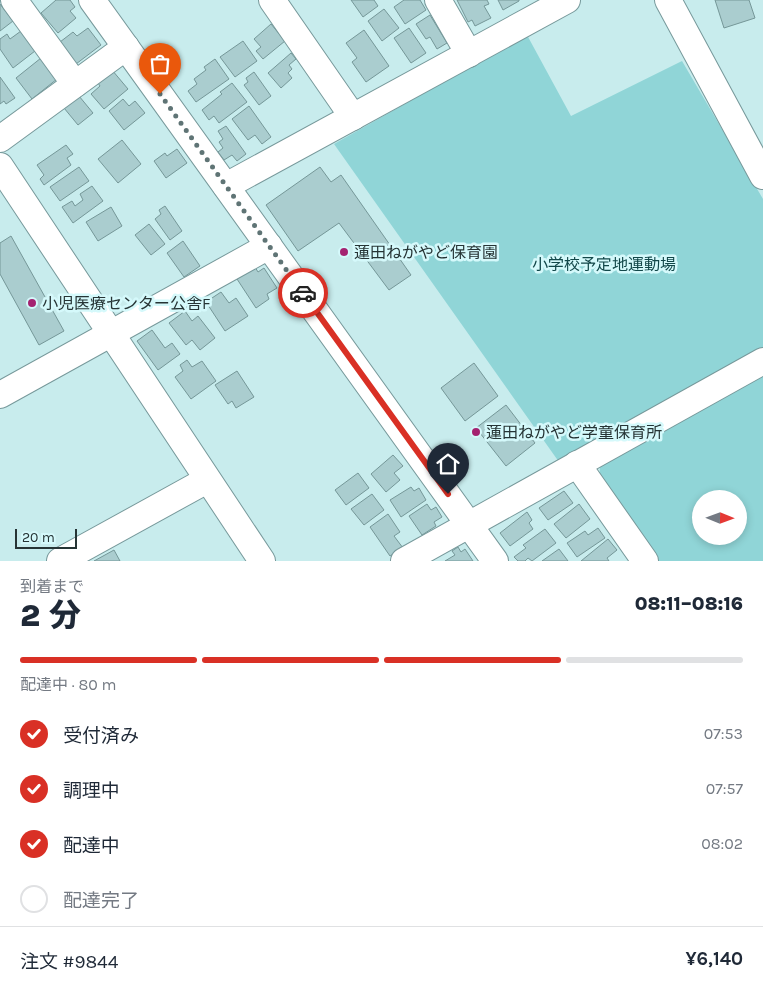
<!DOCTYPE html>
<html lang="ja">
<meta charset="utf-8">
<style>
body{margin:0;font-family:Karla,"Noto Sans JP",sans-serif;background:#f2f2f3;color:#1f2937;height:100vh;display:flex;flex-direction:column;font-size:19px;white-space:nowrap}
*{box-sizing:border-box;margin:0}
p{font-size:16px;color:#747a83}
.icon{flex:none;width:28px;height:28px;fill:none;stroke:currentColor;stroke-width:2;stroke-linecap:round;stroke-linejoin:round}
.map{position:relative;height:561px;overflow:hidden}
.drawer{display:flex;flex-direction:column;background:#fff;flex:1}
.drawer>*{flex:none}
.needle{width:32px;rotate:91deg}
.controls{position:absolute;left:692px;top:490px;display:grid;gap:10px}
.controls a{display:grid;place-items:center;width:55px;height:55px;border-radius:50%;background:#fff;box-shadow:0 2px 8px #0003;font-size:25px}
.scale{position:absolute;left:15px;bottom:12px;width:62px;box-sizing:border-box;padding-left:5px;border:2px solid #263435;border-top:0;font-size:14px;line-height:18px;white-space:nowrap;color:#263435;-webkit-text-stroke:4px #d5f9fb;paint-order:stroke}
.pin{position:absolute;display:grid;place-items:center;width:42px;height:42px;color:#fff;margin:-51px -21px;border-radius:50% 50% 50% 0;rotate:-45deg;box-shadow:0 0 5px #0007}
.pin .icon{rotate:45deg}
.courier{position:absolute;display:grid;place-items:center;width:50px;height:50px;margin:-25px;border:4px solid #d93025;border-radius:50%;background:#fff;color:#222;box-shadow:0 1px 6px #0007}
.headline em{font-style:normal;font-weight:800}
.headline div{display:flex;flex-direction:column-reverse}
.headline{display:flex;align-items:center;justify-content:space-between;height:85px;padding:0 20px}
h1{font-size:32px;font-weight:800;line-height:38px}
.bar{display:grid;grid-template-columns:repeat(4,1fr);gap:8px 5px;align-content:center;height:60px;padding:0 20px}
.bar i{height:6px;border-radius:4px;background:#e0e1e3}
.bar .on{background:#d93025}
.bar p{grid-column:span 4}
.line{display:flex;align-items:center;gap:12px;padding:0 20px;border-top:1px solid #e0e1e3}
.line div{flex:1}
ol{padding:0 20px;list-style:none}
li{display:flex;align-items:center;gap:15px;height:55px}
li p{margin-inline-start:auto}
li .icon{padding:5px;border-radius:50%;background:#d93025;color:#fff;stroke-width:4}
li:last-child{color:#747a83}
li i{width:28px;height:28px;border:2px solid #e0e1e3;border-radius:50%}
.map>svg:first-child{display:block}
.green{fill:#90d5d7;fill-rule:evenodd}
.building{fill:#aacdcf;stroke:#759798}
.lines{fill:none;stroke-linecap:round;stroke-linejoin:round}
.minor-casing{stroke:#77999b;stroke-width:28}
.minor{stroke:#fff;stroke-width:26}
.done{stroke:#5f7475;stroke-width:5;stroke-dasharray:0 9}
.route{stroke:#d93025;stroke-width:6}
.poi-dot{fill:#a42270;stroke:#d5f9fb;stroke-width:2}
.labels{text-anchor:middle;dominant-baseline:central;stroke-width:5;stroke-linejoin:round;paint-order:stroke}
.poi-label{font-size:16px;fill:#263435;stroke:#d5f9fb;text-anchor:start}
.park-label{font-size:16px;fill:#124749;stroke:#d5f9fb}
</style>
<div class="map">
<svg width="763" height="561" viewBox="0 0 763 561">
<rect width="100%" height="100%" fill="#c8eced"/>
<!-- green -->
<g class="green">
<path d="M527 35 571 116 682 61 763 199V349L559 462 334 144Z"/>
<path d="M763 375V561H657L599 481 600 466ZM701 499H739V536H701Z"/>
</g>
<!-- building -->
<g class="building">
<path d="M56 0H70L75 7 70 11 76 18 58 33 41 13Z"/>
<path d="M351 0H374L378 6 363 17Z"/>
<path d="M404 0H420L426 10 405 24 394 7Z"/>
<path d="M457 0H487L489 4 484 6 491 18 475 26 472 20 468 22Z"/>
<path d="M498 0H519V1L503 10Z"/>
<path d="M715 0H749L755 18 724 28Z"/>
<path d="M0 4 13 21 0 31Z"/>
<path d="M384 9 399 28 382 41 368 21Z"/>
<path d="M430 15 447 43 437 49 430 37 426 39 416 24Z"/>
<path d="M271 24 285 41 263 59 256 51 261 47 254 39Z"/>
<path d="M88 28 101 45 76 64 60 42 73 32 77 36Z"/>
<path d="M409 28 426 53 411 63 394 38Z"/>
<path d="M364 30 389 66 366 82 352 62 357 58 346 43Z"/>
<path d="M21 31 35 51 13 68 0 49V39L7 34 10 39Z"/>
<path d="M243 41 257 61 235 77 220 57Z"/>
<path d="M291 53 296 59 289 65 292 69 288 73 292 78 281 88 268 73Z"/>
<path d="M41 58 57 79 32 99 16 78Z"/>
<path d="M215 59 229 79 196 102 188 91 197 84 194 79 206 70 204 67Z"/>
<path d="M112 70 128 89 104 109 91 94 100 86 98 83Z"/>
<path d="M254 72 271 96 259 105 244 85 248 82 246 78Z"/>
<path d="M0 77 15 98 6 104 4 101 0 104Z"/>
<path d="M232 83 247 102 219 123 214 116 209 120 202 110 222 94 220 92Z"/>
<path d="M79 96 93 113 78 125 64 108Z"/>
<path d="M123 99 129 106 135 101 145 113 124 130 109 111Z"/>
<path d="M249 106 271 137 262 144 255 135 248 140 232 119Z"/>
<path d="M226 126 246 154 237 161 232 155 224 160 218 152 223 148 219 142 223 139 218 131Z"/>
<path d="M122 140 141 164 118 183 98 159Z"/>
<path d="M66 145 73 154 67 158 71 165 44 185 40 179 44 175 37 165Z"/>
<path d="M177 149 187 163 166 178 154 161 165 153 167 156Z"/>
<path d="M79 167 89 181 60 201 50 187Z"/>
<path d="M320 167 331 182 341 175 411 275 389 290 339 223 298 251 266 205Z"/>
<path d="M92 186 103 201 73 223 62 207 72 201 75 206 83 200 80 194Z"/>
<path d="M165 206 182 231 170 240 155 219 161 214 159 210Z"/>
<path d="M111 207 122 226 98 241 86 222Z"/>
<path d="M149 224 165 244 151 255 135 235Z"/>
<path d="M11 236 64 331 39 345 0 274V243Z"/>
<path d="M183 241 200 266 184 277 167 253Z"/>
<path d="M255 267 258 272 264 268 277 288 267 294 269 299 256 308 237 279Z"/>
<path d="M221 292 229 303 236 298 248 316 225 331 206 302Z"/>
<path d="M185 311 192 321 198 316 215 338 200 350 192 340 186 345 169 323Z"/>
<path d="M152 330 165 348 172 343 180 354 158 370 137 341Z"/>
<path d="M187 360 192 367 202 361 216 381 191 399 175 377 183 371 180 365Z"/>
<path d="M474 363 498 396 465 421 441 388Z"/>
<path d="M237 371 254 397 236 408 232 401 228 404 215 385Z"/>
<path d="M506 405 535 443 506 466 476 428Z"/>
<path d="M393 455 403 466 394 473 400 480 386 492 371 474Z"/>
<path d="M358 473 369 488 346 505 335 490Z"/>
<path d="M411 487 414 491 419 488 426 500 401 517 390 500Z"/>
<path d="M564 491 573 503 548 520 539 508Z"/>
<path d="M372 494 384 510 364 525 351 509Z"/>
<path d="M427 504 431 510 436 507 442 517 434 522 436 526 422 535 409 516Z"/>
<path d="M579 504 590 519 566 538 554 524Z"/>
<path d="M527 512 532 520 529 523 533 529 510 546 500 533Z"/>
<path d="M388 514 400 532 394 536 403 548 390 556 370 527Z"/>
<path d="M598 528 605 538 577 557 567 543 585 531 588 535Z"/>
<path d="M545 529 556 543 532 561 528 558 525 561H518L514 557 526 548 523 545Z"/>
<path d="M608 539 617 550 607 558 609 561H581Z"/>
<path d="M458 547 461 552 465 549 473 561H445L455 555 452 551Z"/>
<path d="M559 549 568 561H542Z"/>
<path d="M114 550 120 561H94Z"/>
</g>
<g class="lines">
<!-- minor casing -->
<g class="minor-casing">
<g id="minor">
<path d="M14 0 75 84"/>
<path d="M92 0 495 561"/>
<path d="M272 0 353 117"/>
<path d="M438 0 469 54"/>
<path d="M668 0 763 176"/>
<path d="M0 139 126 47"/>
<path d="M0 166 262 561"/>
<path d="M226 186 567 0"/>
<path d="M0 395 269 246"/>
<path d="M577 464 645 561"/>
<path d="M60 561 207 480"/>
<path d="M404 561 763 361"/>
</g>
</g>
<!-- minor -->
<use href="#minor" class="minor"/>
</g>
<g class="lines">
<!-- done -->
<path class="done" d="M160 94 303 293"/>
<!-- route -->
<path class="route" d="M303 293 448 494"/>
</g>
<!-- markers -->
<g class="poi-dot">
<circle cx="344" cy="252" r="5"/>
<circle cx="32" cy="303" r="5"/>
<circle cx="476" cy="432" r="5"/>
</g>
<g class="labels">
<!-- poi labels -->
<g class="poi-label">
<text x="354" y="252">蓮田ねがやど保育園</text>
<text x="42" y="303">小児医療センター公舎F</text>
<text x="486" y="432">蓮田ねがやど学童保育所</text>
</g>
<!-- park labels -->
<g class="park-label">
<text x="604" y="264">小学校予定地運動場</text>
</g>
</g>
</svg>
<div class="controls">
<a><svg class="needle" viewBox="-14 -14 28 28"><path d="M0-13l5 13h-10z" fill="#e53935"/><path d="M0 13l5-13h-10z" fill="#747a83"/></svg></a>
</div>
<div class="scale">20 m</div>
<div class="pin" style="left:160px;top:94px;background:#ea580c"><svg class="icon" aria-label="bag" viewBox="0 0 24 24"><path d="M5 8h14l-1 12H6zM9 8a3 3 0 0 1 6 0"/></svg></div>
<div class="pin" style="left:448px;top:494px;background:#1f2937"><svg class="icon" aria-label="home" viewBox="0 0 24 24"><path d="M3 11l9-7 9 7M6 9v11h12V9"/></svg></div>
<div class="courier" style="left:303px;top:293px"><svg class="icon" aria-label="car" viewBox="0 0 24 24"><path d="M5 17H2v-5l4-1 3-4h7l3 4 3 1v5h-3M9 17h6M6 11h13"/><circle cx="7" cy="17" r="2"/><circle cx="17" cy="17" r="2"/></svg></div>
</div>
<section class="drawer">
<div class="headline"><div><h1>2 分</h1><p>到着まで</p></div><em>08:11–08:16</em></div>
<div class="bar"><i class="on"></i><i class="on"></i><i class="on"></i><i></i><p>配達中 · 80 m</p></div>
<ol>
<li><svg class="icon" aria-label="check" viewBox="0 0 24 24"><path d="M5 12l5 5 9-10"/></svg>受付済み<p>07:53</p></li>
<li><svg class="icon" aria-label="check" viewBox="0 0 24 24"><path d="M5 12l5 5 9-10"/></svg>調理中<p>07:57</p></li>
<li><svg class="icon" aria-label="check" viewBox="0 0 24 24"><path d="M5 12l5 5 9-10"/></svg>配達中<p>08:02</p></li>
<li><i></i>配達完了</li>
</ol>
<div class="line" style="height:65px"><div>注文 #9844</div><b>¥6,140</b></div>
</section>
